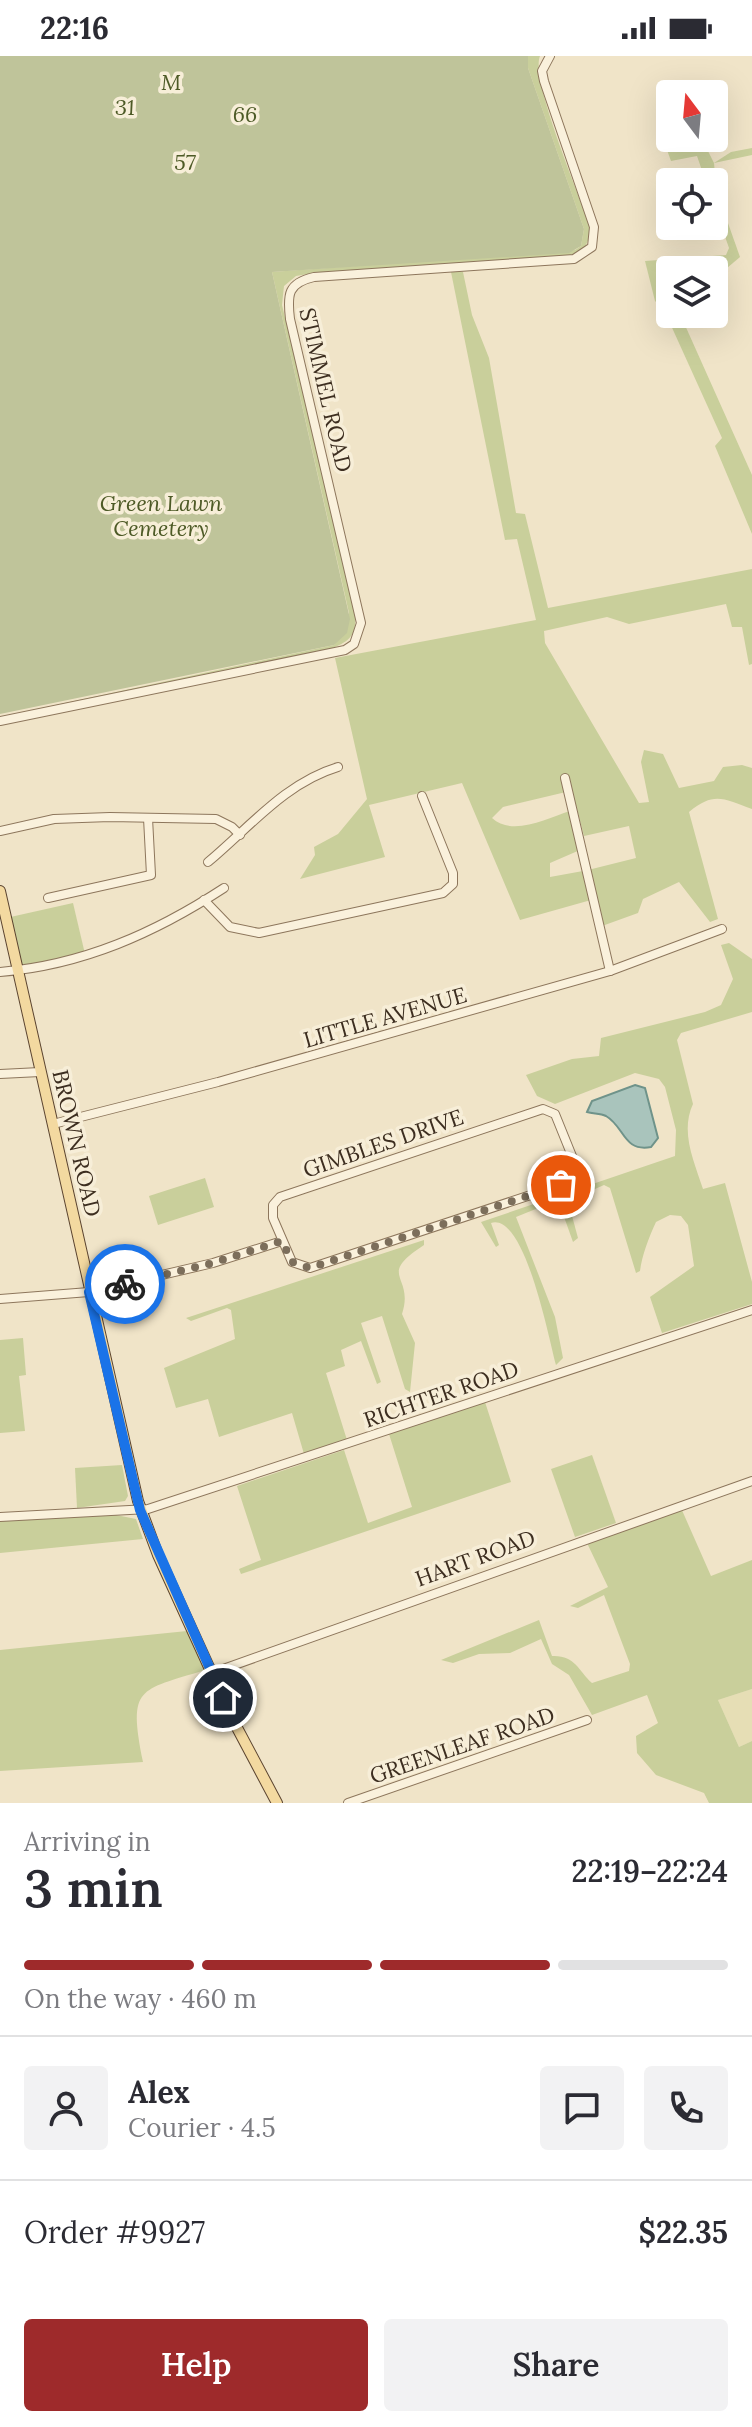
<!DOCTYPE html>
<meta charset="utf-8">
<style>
body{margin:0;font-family:Lora,serif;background:#f2f2f3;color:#2b2b33;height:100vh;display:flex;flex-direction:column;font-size:30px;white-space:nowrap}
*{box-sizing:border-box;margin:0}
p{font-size:26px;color:#7c7c81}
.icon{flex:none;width:44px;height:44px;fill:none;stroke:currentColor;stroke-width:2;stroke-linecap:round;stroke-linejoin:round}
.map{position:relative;height:1747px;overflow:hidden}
.sheet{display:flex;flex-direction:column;background:#fff;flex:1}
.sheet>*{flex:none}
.needle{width:52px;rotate:344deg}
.fabs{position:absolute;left:656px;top:24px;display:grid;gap:16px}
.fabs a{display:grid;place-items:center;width:72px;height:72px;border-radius:8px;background:#fff;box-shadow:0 8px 32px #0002;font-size:40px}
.pin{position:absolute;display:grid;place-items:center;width:68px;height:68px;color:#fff;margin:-34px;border:4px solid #fff;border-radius:50%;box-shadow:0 2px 8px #0007}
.courier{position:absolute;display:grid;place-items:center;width:80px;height:80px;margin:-40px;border:6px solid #1a73e8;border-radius:50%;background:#fff;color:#222;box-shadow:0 2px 10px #0007}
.head em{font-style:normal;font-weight:600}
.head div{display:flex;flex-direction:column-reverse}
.head{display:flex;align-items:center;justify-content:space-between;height:136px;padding:0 24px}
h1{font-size:52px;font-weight:600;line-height:60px}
.bar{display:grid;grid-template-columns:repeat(4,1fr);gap:12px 8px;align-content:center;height:96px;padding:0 24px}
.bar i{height:10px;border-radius:6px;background:#e1e1e2}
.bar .selected{background:#9e2a2b}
.bar p{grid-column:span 4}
.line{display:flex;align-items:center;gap:20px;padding:0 24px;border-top:2px solid #e1e1e2}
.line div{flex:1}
.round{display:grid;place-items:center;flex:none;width:84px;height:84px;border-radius:8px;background:#f2f2f3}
.action{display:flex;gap:16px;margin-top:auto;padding:16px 24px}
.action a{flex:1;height:92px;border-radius:8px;background:#9e2a2b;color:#fff;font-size:32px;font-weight:600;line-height:92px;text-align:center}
.action a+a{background:#f2f2f3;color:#2b2b33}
.status{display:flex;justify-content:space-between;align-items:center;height:56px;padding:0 40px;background:#fff;direction:ltr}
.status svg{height:22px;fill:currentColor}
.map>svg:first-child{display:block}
.farmland{fill:#e6deb5}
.green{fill:#c9cf9b}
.cemetery{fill:#bfc49a}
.water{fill:#a9c4bc;stroke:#6f938a;stroke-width:2}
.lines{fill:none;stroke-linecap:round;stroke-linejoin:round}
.minor-casing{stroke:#8d765c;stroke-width:10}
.major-casing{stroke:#5b4430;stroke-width:12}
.minor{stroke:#faf1dc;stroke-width:8}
.major{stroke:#f3d9a0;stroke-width:10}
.done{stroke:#7c6e5b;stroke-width:8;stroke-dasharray:0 14.4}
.route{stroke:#1a73e8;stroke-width:10}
.labels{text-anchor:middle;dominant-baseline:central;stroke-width:7;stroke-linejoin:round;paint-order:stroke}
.park-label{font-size:22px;font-style:italic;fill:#4d5a26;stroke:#f7eed8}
.street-label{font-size:22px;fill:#3d2e20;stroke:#f7eed8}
</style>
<div class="status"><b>22:16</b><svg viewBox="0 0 49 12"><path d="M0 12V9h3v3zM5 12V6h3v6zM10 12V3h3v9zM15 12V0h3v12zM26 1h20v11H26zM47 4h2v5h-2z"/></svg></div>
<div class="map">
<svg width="752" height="1747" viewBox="0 0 752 1747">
<rect width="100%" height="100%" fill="#f0e4c8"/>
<!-- farmland -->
<path class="farmland" d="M752 1633V1685L739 1691 718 1644Z"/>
<!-- green -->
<g class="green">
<path d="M528 0H540C530 23 579 138 589 168L591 178 584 193 571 199 314 217 296 220 284 230 282 249 354 550C357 573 356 583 333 592L0 661 334 589 349 557 272 216 575 194 581 190 584 173 528 12Z"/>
<path d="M705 89 714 107 731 96 752 92V99L714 107 717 136 740 201 714 223V214H670V258H680L752 419V478L715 390 722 382 664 254 655 245 645 205 726 199 729 192 714 149V126H706L697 100 671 105 667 94Z"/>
<path d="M451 216H463L472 259 489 302 516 457 525 458 548 552 752 513V608L749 609 742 571H732L726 548 629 568 607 561 544 575 545 587 639 747 649 746 641 706 644 694 663 698 679 732 714 725 723 711 742 709 752 712V753C723 743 715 735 689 756L718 863 710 866 679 826 643 843 638 857 602 870 588 814 636 802 629 770 584 780 568 719 562 720 566 736 503 751 492 762C513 781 547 762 570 755L580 794 550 807V821L583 815 591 844 520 864 462 727 369 749 385 801 300 823 315 799 314 791 338 778 367 743 335 602 536 564 517 483 505 484Z"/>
<path d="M73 847 85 898 19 913 6 862Z"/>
<path d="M729 887 752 903V956L681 977 677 984 693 1048C680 1076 694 1105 703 1133L725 1127 752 1226V1248L662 1277 650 1241 694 1210 688 1169 681 1160 670 1159 656 1166C649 1181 642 1199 640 1215L636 1217 610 1132 604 1129 568 1145 578 1182 573 1186 558 1144 516 1161 555 1261 563 1302 556 1309C549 1284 525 1156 491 1167L499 1189 496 1191 481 1166 675 1100 676 1074 665 1031 659 1023 635 1017 555 1048 537 1040 526 1019 572 1003 599 1000 601 982 705 956 721 949 733 923 721 889Z"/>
<path d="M205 1122 214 1151 158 1169 149 1140Z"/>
<path d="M424 1184V1189C375 1221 415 1218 402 1258L415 1287 410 1336 405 1333 382 1260 361 1267 381 1326 377 1328 361 1285 341 1294 345 1310 326 1317 347 1384 304 1398 292 1357 219 1381 208 1343 176 1352 164 1312 235 1283 231 1254 227 1252 191 1265 186 1262Z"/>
<path d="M23 1282 26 1319 19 1320 25 1375 0 1377V1284Z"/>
<path d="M485 1346 511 1426 241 1518 239 1513 261 1504 237 1430 344 1394 368 1467 412 1451 389 1378Z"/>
<path d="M592 1399 616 1467 575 1481 551 1413Z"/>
<path d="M122 1409 128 1440 125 1445 77 1452 75 1412Z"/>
<path d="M681 1452 711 1520 752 1504V1633L718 1644 739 1691 752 1685V1747H709L704 1737 656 1719 637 1697 636 1680 658 1667 647 1639 592 1659 569 1619 552 1608 541 1583 510 1597 479 1598 453 1607 441 1604 539 1564 552 1600C575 1599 578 1614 592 1627L629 1615 630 1608 604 1539 578 1552 570 1550 608 1531 587 1487Z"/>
<path d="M116 1459 136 1463 143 1483 0 1497V1465Z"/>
<path d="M187 1575 205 1614C138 1635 128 1630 143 1706L0 1715V1594Z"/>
</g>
<!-- cemetery -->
<path class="cemetery" d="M0 0H528V12L584 173 581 190 569 197 272 216 350 563 347 577 334 589 0 658Z"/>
<!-- water -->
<path class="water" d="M635 1029 645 1032 658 1082 651 1091C623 1096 625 1071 606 1060 600 1057 593 1058 587 1056L592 1045Z"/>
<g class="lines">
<!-- minor casing -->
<g class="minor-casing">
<g id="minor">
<path d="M0 665 345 594 354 588 361 567 290 263C287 238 288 227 314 221L574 203 592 191 594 171 544 25 542 15 550 0"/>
<path d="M565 722 610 915"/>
<path d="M0 775 54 763 110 761 216 763 232 771 240 779"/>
<path d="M208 806C250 771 285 727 338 711"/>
<path d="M48 842 151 819 148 762"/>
<path d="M204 844 230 871 259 877 443 837 453 828V817L422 740"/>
<path d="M0 916C83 909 155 877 224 832"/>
<path d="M0 1018 40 1016"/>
<path d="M543 1053 555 1058 574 1105 571 1122 561 1129 310 1212 292 1206 273 1162V1149L280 1141Z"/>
<path d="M53 1068 218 1026 610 915 722 873"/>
<path d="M0 1243 89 1236 213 1207 282 1185"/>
<path d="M0 1461 148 1453 752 1254"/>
<path d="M212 1617 752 1425"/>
<path d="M348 1747 587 1664"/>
</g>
</g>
<!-- major casing -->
<g class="major-casing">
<path id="major" d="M0 835 138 1445 158 1499 234 1666 277 1747"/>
</g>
<!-- minor -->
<use href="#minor" class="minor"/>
<!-- major -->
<use href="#major" class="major"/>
</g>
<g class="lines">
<!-- done -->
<path class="done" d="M125 1228 213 1207 282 1185 292 1206 310 1212 561 1129"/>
<!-- route -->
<path class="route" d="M125 1228 89 1236 140 1454 223 1642"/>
</g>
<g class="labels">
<!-- park labels -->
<g class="park-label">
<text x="171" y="26">M</text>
<text x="125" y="51">31</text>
<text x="245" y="58">66</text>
<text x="185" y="106">57</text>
<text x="161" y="447">Green Lawn<tspan x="161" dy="25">Cemetery</tspan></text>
</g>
<!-- street labels -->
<g class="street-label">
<text transform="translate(326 334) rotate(77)">STIMMEL ROAD</text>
<text transform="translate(385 961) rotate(-16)">LITTLE AVENUE</text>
<text transform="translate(77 1087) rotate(77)">BROWN ROAD</text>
<text transform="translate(383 1087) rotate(-19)">GIMBLES DRIVE</text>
<text transform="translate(441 1338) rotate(-19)">RICHTER ROAD</text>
<text transform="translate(475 1502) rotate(-20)">HART ROAD</text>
<text transform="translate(462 1689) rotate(-19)">GREENLEAF ROAD</text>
</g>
</g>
</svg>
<div class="fabs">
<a><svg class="needle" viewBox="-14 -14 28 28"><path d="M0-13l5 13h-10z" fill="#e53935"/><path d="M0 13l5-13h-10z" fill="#7c7c81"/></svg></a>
<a><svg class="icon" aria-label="locate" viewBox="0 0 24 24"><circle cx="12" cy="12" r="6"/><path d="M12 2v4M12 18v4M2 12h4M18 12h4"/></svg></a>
<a><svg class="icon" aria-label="layers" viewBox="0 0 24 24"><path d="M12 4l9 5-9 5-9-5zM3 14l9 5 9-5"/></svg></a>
</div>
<div class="pin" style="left:561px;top:1129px;background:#ea580c"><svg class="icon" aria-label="bag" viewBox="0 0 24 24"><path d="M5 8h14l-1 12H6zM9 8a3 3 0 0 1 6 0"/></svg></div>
<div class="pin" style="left:223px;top:1642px;background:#1f2937"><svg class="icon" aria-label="home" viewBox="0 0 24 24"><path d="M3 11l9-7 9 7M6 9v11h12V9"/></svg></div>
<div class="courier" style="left:125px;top:1228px"><svg class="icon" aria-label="bike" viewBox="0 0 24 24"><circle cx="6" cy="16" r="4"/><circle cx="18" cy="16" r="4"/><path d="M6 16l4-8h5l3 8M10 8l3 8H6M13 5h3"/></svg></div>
</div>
<section class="sheet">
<div class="head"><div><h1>3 min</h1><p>Arriving in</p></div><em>22:19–22:24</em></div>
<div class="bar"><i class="selected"></i><i class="selected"></i><i class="selected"></i><i></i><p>On the way · 460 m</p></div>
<div class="line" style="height:144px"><a class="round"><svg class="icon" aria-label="person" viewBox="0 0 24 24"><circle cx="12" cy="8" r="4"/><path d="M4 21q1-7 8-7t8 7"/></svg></a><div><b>Alex</b><p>Courier · 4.5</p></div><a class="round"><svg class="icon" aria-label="chat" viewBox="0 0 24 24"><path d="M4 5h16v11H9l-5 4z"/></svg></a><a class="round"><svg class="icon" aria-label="phone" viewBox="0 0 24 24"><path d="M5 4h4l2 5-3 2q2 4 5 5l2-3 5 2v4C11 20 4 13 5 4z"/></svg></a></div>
<div class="line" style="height:104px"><div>Order #9927</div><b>$22.35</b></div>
<div class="action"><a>Help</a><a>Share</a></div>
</section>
